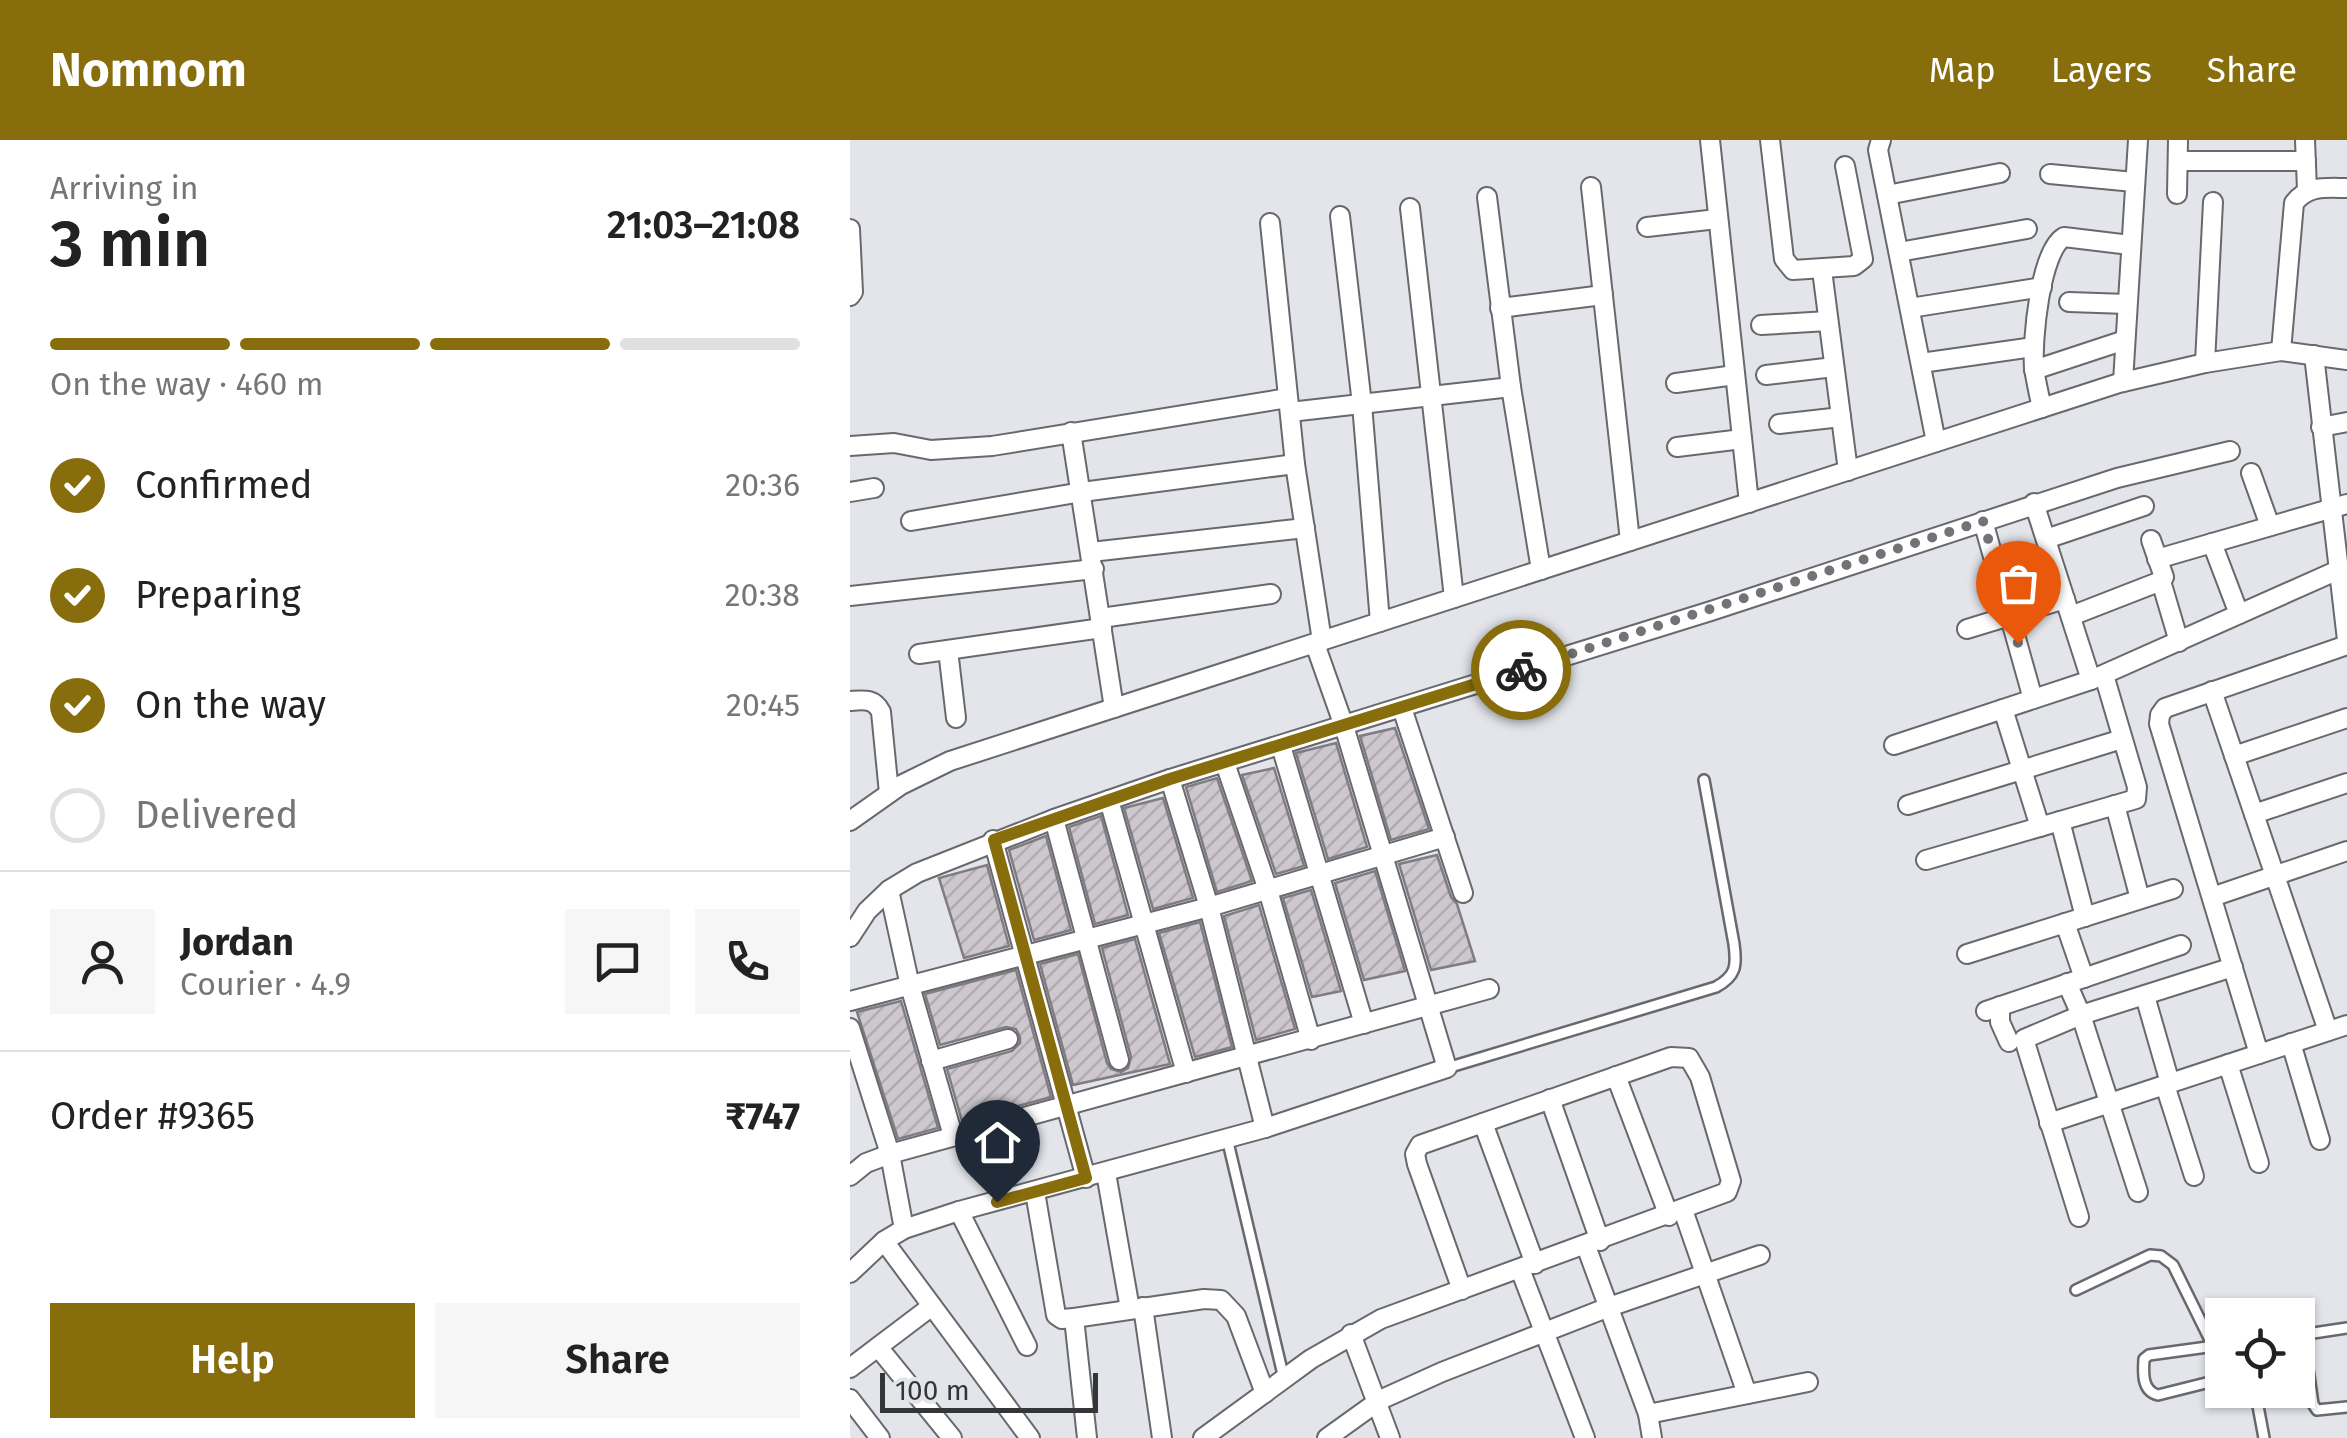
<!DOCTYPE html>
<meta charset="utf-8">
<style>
body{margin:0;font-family:"Fira Sans",sans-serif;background:#f6f6f6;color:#222;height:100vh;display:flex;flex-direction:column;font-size:38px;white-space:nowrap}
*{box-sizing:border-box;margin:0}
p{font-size:32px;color:#767676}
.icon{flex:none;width:55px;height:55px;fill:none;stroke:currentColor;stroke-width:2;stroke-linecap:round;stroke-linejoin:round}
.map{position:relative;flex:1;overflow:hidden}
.panel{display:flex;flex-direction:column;background:#fff;width:850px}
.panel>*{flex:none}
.controls{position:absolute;left:1355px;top:1158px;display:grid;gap:20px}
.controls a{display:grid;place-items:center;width:110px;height:110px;border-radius:0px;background:#fff;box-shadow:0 2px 8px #0004;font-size:50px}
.scale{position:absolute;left:30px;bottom:25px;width:218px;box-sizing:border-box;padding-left:10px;border:5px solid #343537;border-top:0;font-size:28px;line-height:35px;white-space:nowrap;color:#343537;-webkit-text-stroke:8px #e3e5ea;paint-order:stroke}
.pin{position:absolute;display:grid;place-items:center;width:85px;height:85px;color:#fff;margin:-102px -42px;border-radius:50% 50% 50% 0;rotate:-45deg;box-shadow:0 0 10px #0007}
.pin .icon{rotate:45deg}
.courier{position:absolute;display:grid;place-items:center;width:100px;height:100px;margin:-50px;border:8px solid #886d0d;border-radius:50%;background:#fff;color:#222;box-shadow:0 2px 12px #0007}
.overview em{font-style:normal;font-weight:600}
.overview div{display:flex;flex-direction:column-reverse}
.overview{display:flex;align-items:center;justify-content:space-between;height:170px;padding:0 50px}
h1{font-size:65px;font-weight:600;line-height:75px}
.bar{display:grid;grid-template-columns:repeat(4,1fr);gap:15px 10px;align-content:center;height:120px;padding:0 50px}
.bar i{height:12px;border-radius:8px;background:#e0e0e0}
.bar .active{background:#886d0d}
.bar p{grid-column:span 4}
.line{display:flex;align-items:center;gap:25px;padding:0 50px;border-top:2px solid #e0e0e0}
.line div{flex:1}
.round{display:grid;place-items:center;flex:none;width:105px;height:105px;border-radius:0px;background:#f6f6f6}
ol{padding:0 50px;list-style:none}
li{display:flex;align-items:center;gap:30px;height:110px}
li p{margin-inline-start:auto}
li .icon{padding:10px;border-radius:50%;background:#886d0d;color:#fff;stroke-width:4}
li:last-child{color:#767676}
li i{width:55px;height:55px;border:5px solid #e0e0e0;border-radius:50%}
.button{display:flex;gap:20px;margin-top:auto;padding:20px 50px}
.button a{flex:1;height:115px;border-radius:0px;background:#886d0d;color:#fff;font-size:40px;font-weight:600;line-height:115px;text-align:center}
.button a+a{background:#f6f6f6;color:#222}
header{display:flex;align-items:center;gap:60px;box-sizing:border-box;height:140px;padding:0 50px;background:#886d0d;color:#fff}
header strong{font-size:48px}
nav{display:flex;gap:55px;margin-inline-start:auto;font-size:35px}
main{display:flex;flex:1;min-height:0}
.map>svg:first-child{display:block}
.building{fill:url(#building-hatch);stroke:#807c81;stroke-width:2.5}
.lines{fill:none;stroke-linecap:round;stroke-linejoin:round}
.lane-casing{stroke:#68696e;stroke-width:14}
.street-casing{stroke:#68696e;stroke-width:22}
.lane{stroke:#fff;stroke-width:9}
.street{stroke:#fff;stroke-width:18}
.done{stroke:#717376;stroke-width:10;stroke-dasharray:0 18}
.route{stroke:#886d0d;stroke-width:12}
</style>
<header>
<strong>Nomnom</strong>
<nav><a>Map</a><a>Layers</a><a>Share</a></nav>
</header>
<main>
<section class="panel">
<div class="overview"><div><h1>3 min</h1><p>Arriving in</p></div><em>21:03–21:08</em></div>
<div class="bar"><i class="active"></i><i class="active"></i><i class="active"></i><i></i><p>On the way · 460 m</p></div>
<ol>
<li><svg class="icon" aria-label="check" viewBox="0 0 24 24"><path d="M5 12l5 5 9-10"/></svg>Confirmed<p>20:36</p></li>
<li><svg class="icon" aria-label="check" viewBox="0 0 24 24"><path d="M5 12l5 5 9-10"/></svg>Preparing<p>20:38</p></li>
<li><svg class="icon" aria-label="check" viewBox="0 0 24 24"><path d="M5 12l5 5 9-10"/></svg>On the way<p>20:45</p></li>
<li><i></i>Delivered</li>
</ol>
<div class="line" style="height:180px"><a class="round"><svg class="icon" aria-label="person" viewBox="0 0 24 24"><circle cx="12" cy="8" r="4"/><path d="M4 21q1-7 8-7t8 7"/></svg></a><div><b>Jordan</b><p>Courier · 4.9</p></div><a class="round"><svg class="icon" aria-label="chat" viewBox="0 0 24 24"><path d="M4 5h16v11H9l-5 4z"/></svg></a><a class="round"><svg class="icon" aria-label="phone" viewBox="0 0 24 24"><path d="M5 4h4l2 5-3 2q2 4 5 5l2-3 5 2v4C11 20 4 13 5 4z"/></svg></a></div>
<div class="line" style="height:130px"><div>Order #9365</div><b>₹747</b></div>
<div class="button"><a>Help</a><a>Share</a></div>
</section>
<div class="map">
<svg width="1497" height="1298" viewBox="0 0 1497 1298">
<defs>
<pattern id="building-hatch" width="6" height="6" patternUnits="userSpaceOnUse" patternTransform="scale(2.5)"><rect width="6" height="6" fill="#ccc8cd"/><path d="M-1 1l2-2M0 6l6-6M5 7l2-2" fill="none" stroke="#b0acb1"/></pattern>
</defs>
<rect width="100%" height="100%" fill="#e3e5ea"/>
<!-- building -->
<g class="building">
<path d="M545 588 579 689 541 700 510 596Z"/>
<path d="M486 603 517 707 478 719 446 613Z"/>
<path d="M424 628 454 726 426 734 392 635Z"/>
<path d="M367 638 402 741 367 752 336 647Z"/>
<path d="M313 658 343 758 303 769 274 668Z"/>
<path d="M251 676 278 775 245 784 219 687Z"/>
<path d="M196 696 221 790 184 800 159 710Z"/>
<path d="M587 715 601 757 607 764 625 821 581 830 549 724Z"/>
<path d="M137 725 159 806 114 818 89 738Z"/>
<path d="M525 731 555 831 514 840 485 743Z"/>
<path d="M461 750 491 851 462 857 433 758Z"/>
<path d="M409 765 445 889 406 900 374 776Z"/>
<path d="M350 782 382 907 345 917 309 793Z"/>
<path d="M285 799 320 924 223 945 190 824 228 814 257 923 261 929 271 932 278 928 281 917 252 808Z"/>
<path d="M166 830 201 957 112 981 97 929 162 911 170 903V897L166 889 156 887 90 905 75 854Z"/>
<path d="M51 861 88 988 48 999 7 872Z"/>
</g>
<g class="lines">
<!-- lane casing -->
<g class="lane-casing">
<g id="lane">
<path d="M597 928 866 847C886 836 887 826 884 804L854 640"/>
<path d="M377 998 434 1239"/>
<path d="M1226 1150 1300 1115 1311 1116 1323 1125 1363 1206"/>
<path d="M1453 1194 1463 1264 1467 1270 1497 1267"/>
<path d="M1450 1195 1497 1188"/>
<path d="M1372 1205 1299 1215 1294 1219C1293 1233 1292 1251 1308 1255L1372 1239"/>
<path d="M1405 1250 1414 1298"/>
</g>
</g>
<!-- street casing -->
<g class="street-casing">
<g id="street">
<path d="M860 0 899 363"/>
<path d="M920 0 934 119 943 130 1004 126 1013 119 995 26"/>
<path d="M1031 0 1028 10 1086 302"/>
<path d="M1455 0 1457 50"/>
<path d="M1328 21H1456"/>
<path d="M1200 34 1284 42"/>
<path d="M741 47 780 401"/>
<path d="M1327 54 1328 0"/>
<path d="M1037 55 1150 33"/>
<path d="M637 57 661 247 691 430"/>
<path d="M560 68 604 458"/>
<path d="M490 76 512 264 530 482"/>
<path d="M420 83 445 324 472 501"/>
<path d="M797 87 867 79"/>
<path d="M0 89 3 152 0 156"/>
<path d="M1049 112 1177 89"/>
<path d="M972 130 998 331"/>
<path d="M1219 162 1277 164"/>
<path d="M650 168 753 155"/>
<path d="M1060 168 1192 147"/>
<path d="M911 185 978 181"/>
<path d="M1431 211 1444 63C1458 45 1475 48 1497 48"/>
<path d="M1464 215 1497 500"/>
<path d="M1071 223 1184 207"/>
<path d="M1355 223 1363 62"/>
<path d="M1184 230 1275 200"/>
<path d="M916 235 984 227"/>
<path d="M1273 242 1288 0"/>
<path d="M826 243 885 235"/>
<path d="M1192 268C1189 255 1186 241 1184 228 1182 201 1190 111 1214 97L1280 105"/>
<path d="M440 272 661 247"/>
<path d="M929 284 991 277"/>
<path d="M1471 287 1497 282"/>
<path d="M221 292 264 568"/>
<path d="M0 306 44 303 81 310 142 306 438 258"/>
<path d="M827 307 892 299"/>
<path d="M1401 333 1420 386"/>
<path d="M0 352 24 348"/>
<path d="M1184 363 1241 540"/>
<path d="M61 381 232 352 445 324"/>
<path d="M1133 381 1183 559"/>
<path d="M1196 399 1294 366"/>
<path d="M1362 403 1389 474"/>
<path d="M241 412 455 388"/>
<path d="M1307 419 1497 364"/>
<path d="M1311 441 1329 502"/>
<path d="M0 456 244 429"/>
<path d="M1221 476 1311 441 1314 437 1301 400"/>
<path d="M251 478 421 454"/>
<path d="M1117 489 1215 459"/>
<path d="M98 510 106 578"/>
<path d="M69 514 252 488"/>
<path d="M1362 551 1478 891"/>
<path d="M0 561C14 560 24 558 31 572L39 653"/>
<path d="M552 568 613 753"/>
<path d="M1153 569 1190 687"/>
<path d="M1044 605 1241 540 1486 431"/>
<path d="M431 606 514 884"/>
<path d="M1384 616 1497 578"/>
<path d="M375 623 418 750 461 900"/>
<path d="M320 639 359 767 415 988"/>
<path d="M259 660 336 933"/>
<path d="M1058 665 1272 599"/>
<path d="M1265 665 1290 759"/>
<path d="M1404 674 1497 643"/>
<path d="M204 679 269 920"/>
<path d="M0 681 51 645 100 621 1269 243 1355 223 1431 211 1497 220"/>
<path d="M1210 681 1235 777"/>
<path d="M143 700 236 1038"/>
<path d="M1076 720 1286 659 1287 647 1254 535"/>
<path d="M39 750 60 846 103 996"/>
<path d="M1362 757 1497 711"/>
<path d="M1215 783 1234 838"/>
<path d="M0 797 17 771 39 750 67 733 204 679 320 639 861 471 1267 338 1380 311"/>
<path d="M1117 814 1323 749"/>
<path d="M1217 843 1231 875 1288 1052"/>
<path d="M1295 856 1320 943"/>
<path d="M0 861 359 767 595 697"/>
<path d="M1150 866V882L1159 902"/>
<path d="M1136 871 1331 805"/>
<path d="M0 888 40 1014 54 1089"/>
<path d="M1441 903 1470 1000"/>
<path d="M1409 914 1309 584 1310 575 1315 568 1497 505"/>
<path d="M81 921 158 899"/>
<path d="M1378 924 1409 1023"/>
<path d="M766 936 819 1076"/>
<path d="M1315 945 1344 1036"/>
<path d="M700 959 750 1101"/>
<path d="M633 983 685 1124"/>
<path d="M1199 983 1497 885"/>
<path d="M256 1033 280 1169"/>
<path d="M0 1036 16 1023 40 1014 639 849"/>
<path d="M185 1052 206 1175 212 1179 224 1178 354 1159 371 1160 386 1176 415 1253"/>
<path d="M833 1070 897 1254"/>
<path d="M109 1071 177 1206"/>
<path d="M1229 1077 1174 899 1231 875 1383 827"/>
<path d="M34 1101 180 1298"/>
<path d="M736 1106 798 1274 802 1298"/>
<path d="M670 1129 735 1298"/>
<path d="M0 1133 34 1101 54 1089 109 1071 415 988 597 928 494 586 465 504"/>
<path d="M293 1167 312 1298"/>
<path d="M224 1178 237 1298"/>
<path d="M501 1194 540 1298"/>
<path d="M28 1207 102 1298"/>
<path d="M0 1228 82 1166"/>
<path d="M0 1259 30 1298"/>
<path d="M798 1274 958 1242"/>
<path d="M353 1298 461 1219 531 1179 877 1052 881 1041 850 937 839 918 821 917 570 1005 565 1014 567 1024 612 1150"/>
<path d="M477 1298 530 1260 592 1232 759 1167 910 1115"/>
</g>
</g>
<!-- lane -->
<use href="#lane" class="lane"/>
<!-- street -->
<use href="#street" class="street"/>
</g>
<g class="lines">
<!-- done -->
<path class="done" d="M671 530 1133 381 1168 503"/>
<!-- route -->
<path class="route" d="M147 1062 236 1038 144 700 320 639 671 530"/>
</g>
</svg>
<div class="controls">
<a><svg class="icon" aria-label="locate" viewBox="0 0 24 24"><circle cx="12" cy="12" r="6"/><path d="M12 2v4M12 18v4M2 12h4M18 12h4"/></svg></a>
</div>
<div class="scale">100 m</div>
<div class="pin" style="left:1168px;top:503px;background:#ea580c"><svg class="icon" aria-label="bag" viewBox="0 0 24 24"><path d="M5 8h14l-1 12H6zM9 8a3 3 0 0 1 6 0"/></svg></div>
<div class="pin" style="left:147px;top:1062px;background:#1f2937"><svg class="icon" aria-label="home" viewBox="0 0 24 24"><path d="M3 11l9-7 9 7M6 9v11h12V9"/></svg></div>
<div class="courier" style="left:671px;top:530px"><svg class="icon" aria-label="bike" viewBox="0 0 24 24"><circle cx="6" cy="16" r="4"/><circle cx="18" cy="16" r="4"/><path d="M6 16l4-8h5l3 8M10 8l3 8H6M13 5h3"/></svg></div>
</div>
</main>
